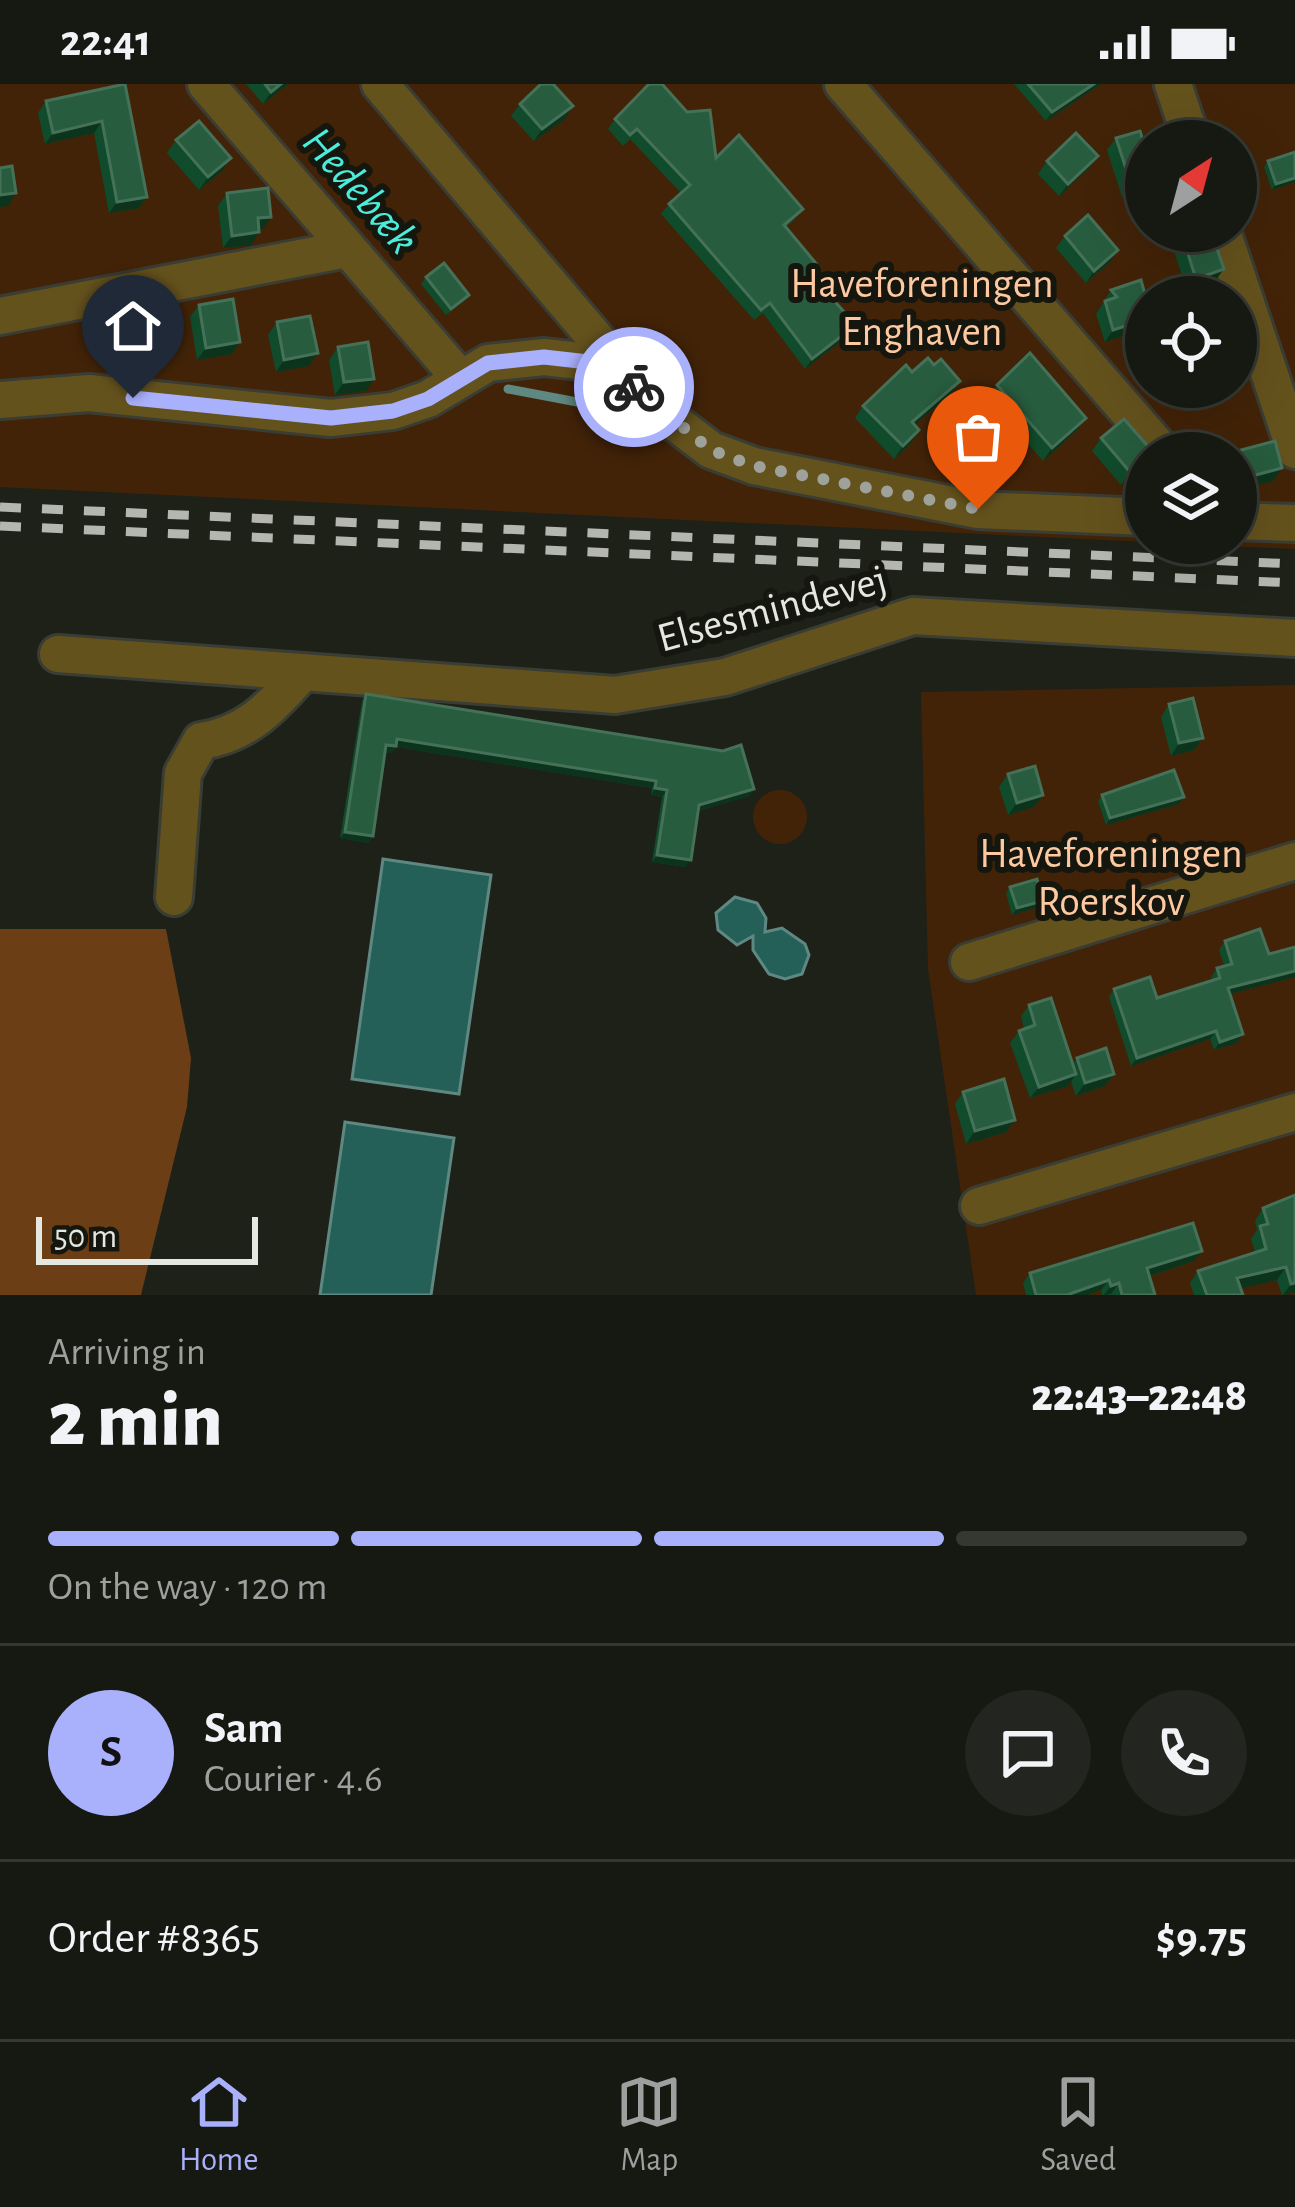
<!DOCTYPE html>
<meta charset="utf-8">
<style>
body{margin:0;font-family:"Alegreya Sans",sans-serif;background:#232620;color:#f1f3f6;height:100vh;display:flex;flex-direction:column;font-size:45px;white-space:nowrap}
*{box-sizing:border-box;margin:0}
p{font-size:39px;color:#9ea09f}
.icon{flex:none;width:66px;height:66px;fill:none;stroke:currentColor;stroke-width:2;stroke-linecap:round;stroke-linejoin:round}
.map{position:relative;height:1211px;overflow:hidden}
.details{display:flex;flex-direction:column;background:#161912;flex:1}
.details>*{flex:none}
.needle{width:78px;rotate:36deg}
.tools{position:absolute;left:1125px;top:36px;display:grid;gap:24px}
.tools a{display:grid;place-items:center;width:132px;height:132px;border-radius:50%;background:#161912;box-shadow:0 12px 48px #0002,0 0 0 3px #353832;font-size:60px}
.scale{position:absolute;left:36px;bottom:30px;width:222px;box-sizing:border-box;padding-left:12px;border:6px solid #e5e7e1;border-top:0;font-size:33px;line-height:42px;white-space:nowrap;color:#e5e7e1;-webkit-text-stroke:9px #15170f;paint-order:stroke}
.pin{position:absolute;display:grid;place-items:center;width:102px;height:102px;color:#fff;margin:-123px -51px;border-radius:50% 50% 50% 0;rotate:-45deg;box-shadow:0 0 12px #0007}
.pin .icon{rotate:45deg}
.courier{position:absolute;display:grid;place-items:center;width:120px;height:120px;margin:-60px;border:9px solid #a9b0fc;border-radius:50%;background:#fff;color:#222;box-shadow:0 3px 15px #0007}
.head em{font-style:normal;font-weight:800}
.head div{display:flex;flex-direction:column-reverse}
.head{display:flex;align-items:center;justify-content:space-between;height:204px;padding:0 48px}
h1{font-size:78px;font-weight:800;line-height:90px}
.bar{display:grid;grid-template-columns:repeat(4,1fr);gap:18px 12px;align-content:center;height:144px;padding:0 48px}
.bar i{height:15px;border-radius:9px;background:#353832}
.bar .current{background:#a9b0fc}
.bar p{grid-column:span 4}
.line{display:flex;align-items:center;gap:30px;padding:0 48px;border-top:3px solid #353832}
.line div{flex:1}
.round{display:grid;place-items:center;flex:none;width:126px;height:126px;border-radius:63px;background:#232620}
.status{display:flex;justify-content:space-between;align-items:center;height:84px;padding:0 60px;background:#161912;direction:ltr}
.status svg{height:33px;fill:currentColor}
.tabs{display:flex;justify-content:space-around;align-items:center;height:168px;border-top:3px solid #353832;background:#161912;font-size:33px;color:#9ea09f}
.tabs a{display:grid;justify-items:center;gap:6px}
.tabs .current{color:#a9b0fc}
.map>svg:first-child{display:block}
.green{fill:#422308;fill-rule:evenodd}
.forest{fill:#6c3e16}
.water{fill:#245f58;stroke:#5e8881;stroke-width:3}
.lines{fill:none;stroke-linecap:round;stroke-linejoin:round}
.stream{stroke:#5e8881;stroke-width:9}
.minor-casing{stroke:#3a3d34;stroke-width:42}
.minor{stroke:#64521d;stroke-width:36}
.rail{stroke:#b4b6af;stroke-width:9;stroke-dasharray:21 21;stroke-linecap:butt}
.wall{fill:#104b2b}
.shaded-wall{fill:#0c331b}
.building{fill:#275c3e;stroke:#457158;stroke-width:3}
.done{stroke:#9fa29b;stroke-width:12;stroke-dasharray:0 21.6}
.route{stroke:#a9b0fc;stroke-width:15}
.labels{text-anchor:middle;dominant-baseline:central;stroke-width:12;stroke-linejoin:round;paint-order:stroke}
.park-label{font-size:42px;fill:#fec9a1;stroke:#15170f}
.street-label{font-size:42px;fill:#e5e7e1;stroke:#15170f}
.water-label{font-size:45px;font-style:italic;fill:#4becdb;stroke:#15170f}
</style>
<div class="status"><b>22:41</b><svg viewBox="0 0 49 12"><path d="M0 12V9h3v3zM5 12V6h3v6zM10 12V3h3v9zM15 12V0h3v12zM26 1h20v11H26zM47 4h2v5h-2z"/></svg></div>
<div class="map">
<svg width="1295" height="1211" viewBox="0 0 1295 1211">
<rect width="100%" height="100%" fill="#1e2118"/>
<!-- green -->
<g class="green">
<path d="M0 0H1295V465L1162 459H1236V369H1146V458L0 403ZM1146 57H1236V147H1146ZM1146 213H1236V303H1146Z"/>
<path d="M1295 601V1211H976L928 885 921 608Z"/>
<circle cx="780" cy="733" r="27"/>
</g>
<!-- forest -->
<path class="forest" d="M0 845H166L191 974 187 1023 141 1211H0Z"/>
<!-- water -->
<g class="water">
<path d="M383 775 491 791 459 1010 352 995Z"/>
<path d="M735 813 757 819 766 834 765 848 782 844 805 860 809 871 802 890 785 895 769 890 753 866V852L737 861 718 846 716 829Z"/>
<path d="M345 1038 454 1054 431 1211H320Z"/>
</g>
<g class="lines">
<!-- stream -->
<path class="stream" d="M508 305 630 328"/>
<!-- minor casing -->
<g class="minor-casing">
<g id="minor">
<path d="M206 0 459 293"/>
<path d="M380 0 626 290"/>
<path d="M843 0 1164 369"/>
<path d="M1173 0 1192 57"/>
<path d="M1222 147 1295 366"/>
<path d="M0 232 347 165"/>
<path d="M0 316 89 309 331 334 393 327 428 315 488 279 544 273 597 279 711 366 754 382 978 426 1146 433"/>
<path d="M1236 437 1295 439"/>
<path d="M58 570 615 611 725 593 913 532 1295 554"/>
<path d="M174 813 183 689 201 657C248 650 271 623 302 589"/>
<path d="M969 878 1295 777"/>
<path d="M979 1122 1295 1028"/>
</g>
</g>
<!-- minor -->
<use href="#minor" class="minor"/>
<!-- rail -->
<g class="rail">
<path d="M0 423 1295 480"/>
<path d="M0 442 1295 499"/>
</g>
</g>
<!-- wall -->
<g class="wall">
<path d="M125 0 147 113 139 124 109 129 94 49 45 60 38 29 46 17Z"/>
<path d="M246 0H288L263 20Z"/>
<path d="M1014 0H1101L1046 37Z"/>
<path d="M520 20 565 35 534 57 511 32Z"/>
<path d="M615 35 716 74 795 135 786 143 819 183 812 192 856 241 849 251 805 285 763 229 754 236 661 130 669 120 681 109 630 55 623 62 608 45Z"/>
<path d="M1116 54 1146 66V105L1122 113 1107 66Z"/>
<path d="M176 56 222 87 199 106 167 69Z"/>
<path d="M1098 72 1089 84 1059 112 1038 90 1047 77Z"/>
<path d="M1268 77 1295 98 1272 106 1264 83Z"/>
<path d="M227 109 263 145 259 146 251 161 223 164 218 122Z"/>
<path d="M1181 148 1215 197 1187 207 1172 161Z"/>
<path d="M1065 152 1110 178 1086 199 1056 164Z"/>
<path d="M426 193 469 211 464 217 446 231 421 200Z"/>
<path d="M1111 206 1146 214V270L1129 250 1105 258 1096 230Z"/>
<path d="M199 221 240 258 232 270 197 276 190 233Z"/>
<path d="M277 238 309 282 276 288 268 251Z"/>
<path d="M338 263 366 307 335 311 329 276Z"/>
<path d="M912 288 951 309 914 341 911 359 894 375 855 334 863 322Z"/>
<path d="M997 301 1077 346 1043 377 988 314Z"/>
<path d="M1101 354 1146 369 1144 381 1121 401 1092 367Z"/>
<path d="M366 610 754 705 749 712 698 727 686 783 652 778 662 713 651 711 652 704 396 663 391 669 385 668 373 752 368 759 340 754 362 617Z"/>
<path d="M1169 620 1203 654 1194 666 1171 672 1161 633Z"/>
<path d="M1008 690 1043 711 1034 723 1008 731 999 703Z"/>
<path d="M1102 711 1179 720 1106 741 1098 717Z"/>
<path d="M1010 803 1039 823 1012 831 1006 809Z"/>
<path d="M1225 857 1269 870 1295 863V893L1230 910 1237 959 1214 966 1210 955 1131 982 1109 913 1114 905 1157 914 1212 896 1211 893 1217 884 1224 882 1219 866Z"/>
<path d="M1029 921 1072 980 1077 974 1114 990 1105 1002 1076 1012 1071 997 1068 1002 1030 1014 1010 959 1019 947 1024 945 1021 932Z"/>
<path d="M963 1008 1015 1036 1006 1048 966 1060 955 1020Z"/>
<path d="M1295 1111V1209L1282 1211 1277 1196 1241 1204 1243 1211H1194L1190 1199 1198 1187 1255 1168 1251 1155 1257 1146 1255 1137 1263 1124Z"/>
<path d="M1194 1177 1150 1192 1155 1211H1102L1101 1206 1088 1211H1026L1023 1199 1030 1189Z"/>
</g>
<!-- shaded-wall -->
<g class="shaded-wall">
<path d="M281 0H288L263 20 271 8Z"/>
<path d="M1094 0H1101L1046 37 1052 28Z"/>
<path d="M573 22 565 35 534 57 542 45Z"/>
<path d="M102 37 94 49 45 60 53 49Z"/>
<path d="M1098 72 1089 84 1059 112 1068 100Z"/>
<path d="M231 74 222 87 199 106 208 93Z"/>
<path d="M1295 94V98L1272 106 1276 100Z"/>
<path d="M1146 96V105L1122 113 1131 100Z"/>
<path d="M16 109 8 122 0 123V111Z"/>
<path d="M147 113 139 124 109 129 117 118Z"/>
<path d="M271 133 263 145 249 147 258 134Z"/>
<path d="M259 148 251 161 223 164 232 152Z"/>
<path d="M1118 166 1110 178 1086 199 1094 187Z"/>
<path d="M1224 185 1215 197 1187 207 1196 195Z"/>
<path d="M1138 238 1129 250 1105 258 1113 246Z"/>
<path d="M856 241 849 251 805 285 812 275Z"/>
<path d="M240 258 232 270 197 276 206 264Z"/>
<path d="M318 269 309 282 276 288 284 276Z"/>
<path d="M374 295 366 307 335 311 344 298Z"/>
<path d="M960 297 951 309 903 351 912 338Z"/>
<path d="M1086 334 1077 346 1043 377 1052 364Z"/>
<path d="M919 346 911 359 894 375 903 362Z"/>
<path d="M1146 374 1144 381 1121 401 1130 388Z"/>
<path d="M1282 384 1273 397 1236 406 1237 396Z"/>
<path d="M1203 654 1194 666 1171 672 1179 659Z"/>
<path d="M397 655 656 697 652 704 396 663 391 669 381 668 386 661Z"/>
<path d="M655 704 667 706 662 713 651 711Z"/>
<path d="M754 705 749 712 694 728 699 721Z"/>
<path d="M1043 711 1034 723 1008 731 1017 719Z"/>
<path d="M1184 713 1179 720 1106 741 1110 734Z"/>
<path d="M345 748 373 752 368 759 340 754Z"/>
<path d="M657 771 691 776 686 783 652 778Z"/>
<path d="M1043 817 1039 823 1012 831 1017 824Z"/>
<path d="M1295 887V893L1222 912 1228 904Z"/>
<path d="M1216 947 1210 955 1131 982 1137 974Z"/>
<path d="M1243 950 1237 959 1214 966 1220 958Z"/>
<path d="M1076 990 1068 1002 1030 1014 1039 1003Z"/>
<path d="M1114 990 1105 1002 1076 1012 1085 999Z"/>
<path d="M1015 1036 1006 1048 966 1060 975 1047Z"/>
<path d="M1202 1167 1194 1177 1140 1195 1147 1184Z"/>
<path d="M1286 1183 1277 1196 1229 1207 1237 1194Z"/>
<path d="M1109 1196 1101 1206 1088 1211H1066Z"/>
<path d="M1119 1199 1111 1210 1104 1211 1111 1202Z"/>
<path d="M1295 1199V1209L1283 1211 1291 1200Z"/>
</g>
<!-- building -->
<g class="building">
<path d="M125 0 147 113 117 118 102 37 53 49 46 17Z"/>
<path d="M265 0H281L271 8Z"/>
<path d="M541 0H553L573 22 542 45 520 20Z"/>
<path d="M649 0H662L687 28 710 26 716 74 739 51 803 125 784 141 819 183 810 190 856 241 812 275 770 219 761 226 669 120 690 101 637 45 630 51 615 35Z"/>
<path d="M1028 0H1094L1052 28Z"/>
<path d="M199 37 231 74 208 93 176 56Z"/>
<path d="M1140 47 1146 66V96L1131 100 1116 54Z"/>
<path d="M1076 49 1098 72 1068 100 1047 77Z"/>
<path d="M1295 68V94L1276 100 1268 77Z"/>
<path d="M12 82 16 109 0 111V84Z"/>
<path d="M268 104 271 133 258 134 259 148 232 152 227 109Z"/>
<path d="M1088 131 1118 166 1094 187 1065 152Z"/>
<path d="M1186 147H1211L1224 185 1196 195 1181 148Z"/>
<path d="M444 179 469 211 451 225 426 193Z"/>
<path d="M1141 196 1146 214V248L1138 238 1113 246 1105 217 1117 213 1111 206Z"/>
<path d="M233 215 240 258 206 264 199 221Z"/>
<path d="M310 232 318 269 284 276 277 238Z"/>
<path d="M368 258 374 295 344 298 338 263Z"/>
<path d="M1030 269 1086 334 1052 364 997 301Z"/>
<path d="M928 274 934 281 941 275 960 297 912 338 919 346 903 362 863 322 906 281 912 288Z"/>
<path d="M1124 335 1153 368 1146 369V374L1130 388 1101 354Z"/>
<path d="M1275 357 1282 384 1237 396 1236 369H1230Z"/>
<path d="M366 610 723 667 741 661 754 705 699 721 691 776 657 771 667 706 655 704 656 697 397 655 396 662 386 661 373 752 345 748Z"/>
<path d="M1193 614 1203 654 1179 659 1169 620Z"/>
<path d="M1035 682 1043 711 1017 719 1008 690Z"/>
<path d="M1174 686 1184 713 1110 734 1102 711Z"/>
<path d="M1037 795 1043 817 1017 824 1010 803Z"/>
<path d="M1260 845 1269 870 1295 863V887L1228 904 1243 950 1220 958 1216 947 1137 974 1114 905 1150 893 1157 914 1220 894 1217 884 1232 880 1225 857Z"/>
<path d="M1051 914 1076 990 1039 1003 1019 947 1035 941 1029 921Z"/>
<path d="M1106 964 1114 990 1085 999 1077 974Z"/>
<path d="M1004 995 1015 1036 975 1047 963 1008Z"/>
<path d="M1295 1111V1199L1291 1200 1286 1183 1237 1194 1243 1211H1207L1198 1187 1266 1165 1260 1142 1268 1140 1263 1124Z"/>
<path d="M1193 1139 1202 1167 1147 1184 1155 1211H1122L1119 1199 1111 1202 1109 1196 1067 1211H1036L1030 1189Z"/>
</g>
<g class="lines">
<!-- done -->
<path class="done" d="M634 303 711 366 754 382 978 425"/>
<!-- route -->
<path class="route" d="M133 314 331 334 393 327 428 315 488 279 544 273 597 279 634 303"/>
</g>
<g class="labels">
<!-- park labels -->
<g class="park-label">
<text x="922" y="200">Haveforeningen<tspan x="922" dy="48">Enghaven</tspan></text>
<text x="1111" y="770">Haveforeningen<tspan x="1111" dy="48">Roerskov</tspan></text>
</g>
<!-- street labels -->
<g class="street-label">
<text transform="translate(772 525) rotate(-15)">Elsesmindevej</text>
</g>
<!-- water labels -->
<g class="water-label">
<text transform="translate(360 107) rotate(49)">Hedebæk</text>
</g>
</g>
</svg>
<div class="tools">
<a><svg class="needle" viewBox="-14 -14 28 28"><path d="M0-13l5 13h-10z" fill="#e53935"/><path d="M0 13l5-13h-10z" fill="#9ea09f"/></svg></a>
<a><svg class="icon" aria-label="locate" viewBox="0 0 24 24"><circle cx="12" cy="12" r="6"/><path d="M12 2v4M12 18v4M2 12h4M18 12h4"/></svg></a>
<a><svg class="icon" aria-label="layers" viewBox="0 0 24 24"><path d="M12 4l9 5-9 5-9-5zM3 14l9 5 9-5"/></svg></a>
</div>
<div class="scale">50 m</div>
<div class="pin" style="left:978px;top:425px;background:#ea580c"><svg class="icon" aria-label="bag" viewBox="0 0 24 24"><path d="M5 8h14l-1 12H6zM9 8a3 3 0 0 1 6 0"/></svg></div>
<div class="pin" style="left:133px;top:314px;background:#1f2937"><svg class="icon" aria-label="home" viewBox="0 0 24 24"><path d="M3 11l9-7 9 7M6 9v11h12V9"/></svg></div>
<div class="courier" style="left:634px;top:303px"><svg class="icon" aria-label="bike" viewBox="0 0 24 24"><circle cx="6" cy="16" r="4"/><circle cx="18" cy="16" r="4"/><path d="M6 16l4-8h5l3 8M10 8l3 8H6M13 5h3"/></svg></div>
</div>
<section class="details">
<div class="head"><div><h1>2 min</h1><p>Arriving in</p></div><em>22:43–22:48</em></div>
<div class="bar"><i class="current"></i><i class="current"></i><i class="current"></i><i></i><p>On the way · 120 m</p></div>
<div class="line" style="height:216px"><b class="round" style="background:#a9b0fc;color:#111">S</b><div><b>Sam</b><p>Courier · 4.6</p></div><a class="round"><svg class="icon" aria-label="chat" viewBox="0 0 24 24"><path d="M4 5h16v11H9l-5 4z"/></svg></a><a class="round"><svg class="icon" aria-label="phone" viewBox="0 0 24 24"><path d="M5 4h4l2 5-3 2q2 4 5 5l2-3 5 2v4C11 20 4 13 5 4z"/></svg></a></div>
<div class="line" style="height:156px"><div>Order #8365</div><b>$9.75</b></div>
</section>
<nav class="tabs">
<a class="current"><svg class="icon" aria-label="home" viewBox="0 0 24 24"><path d="M3 11l9-7 9 7M6 9v11h12V9"/></svg>Home</a>
<a><svg class="icon" aria-label="map" viewBox="0 0 24 24"><path d="M3 6l6-2 6 2 6-2v14l-6 2-6-2-6 2zM9 4v14M15 6v14"/></svg>Map</a>
<a><svg class="icon" aria-label="saved" viewBox="0 0 24 24"><path d="M7 4h10v16l-5-4-5 4z"/></svg>Saved</a>
</nav>
